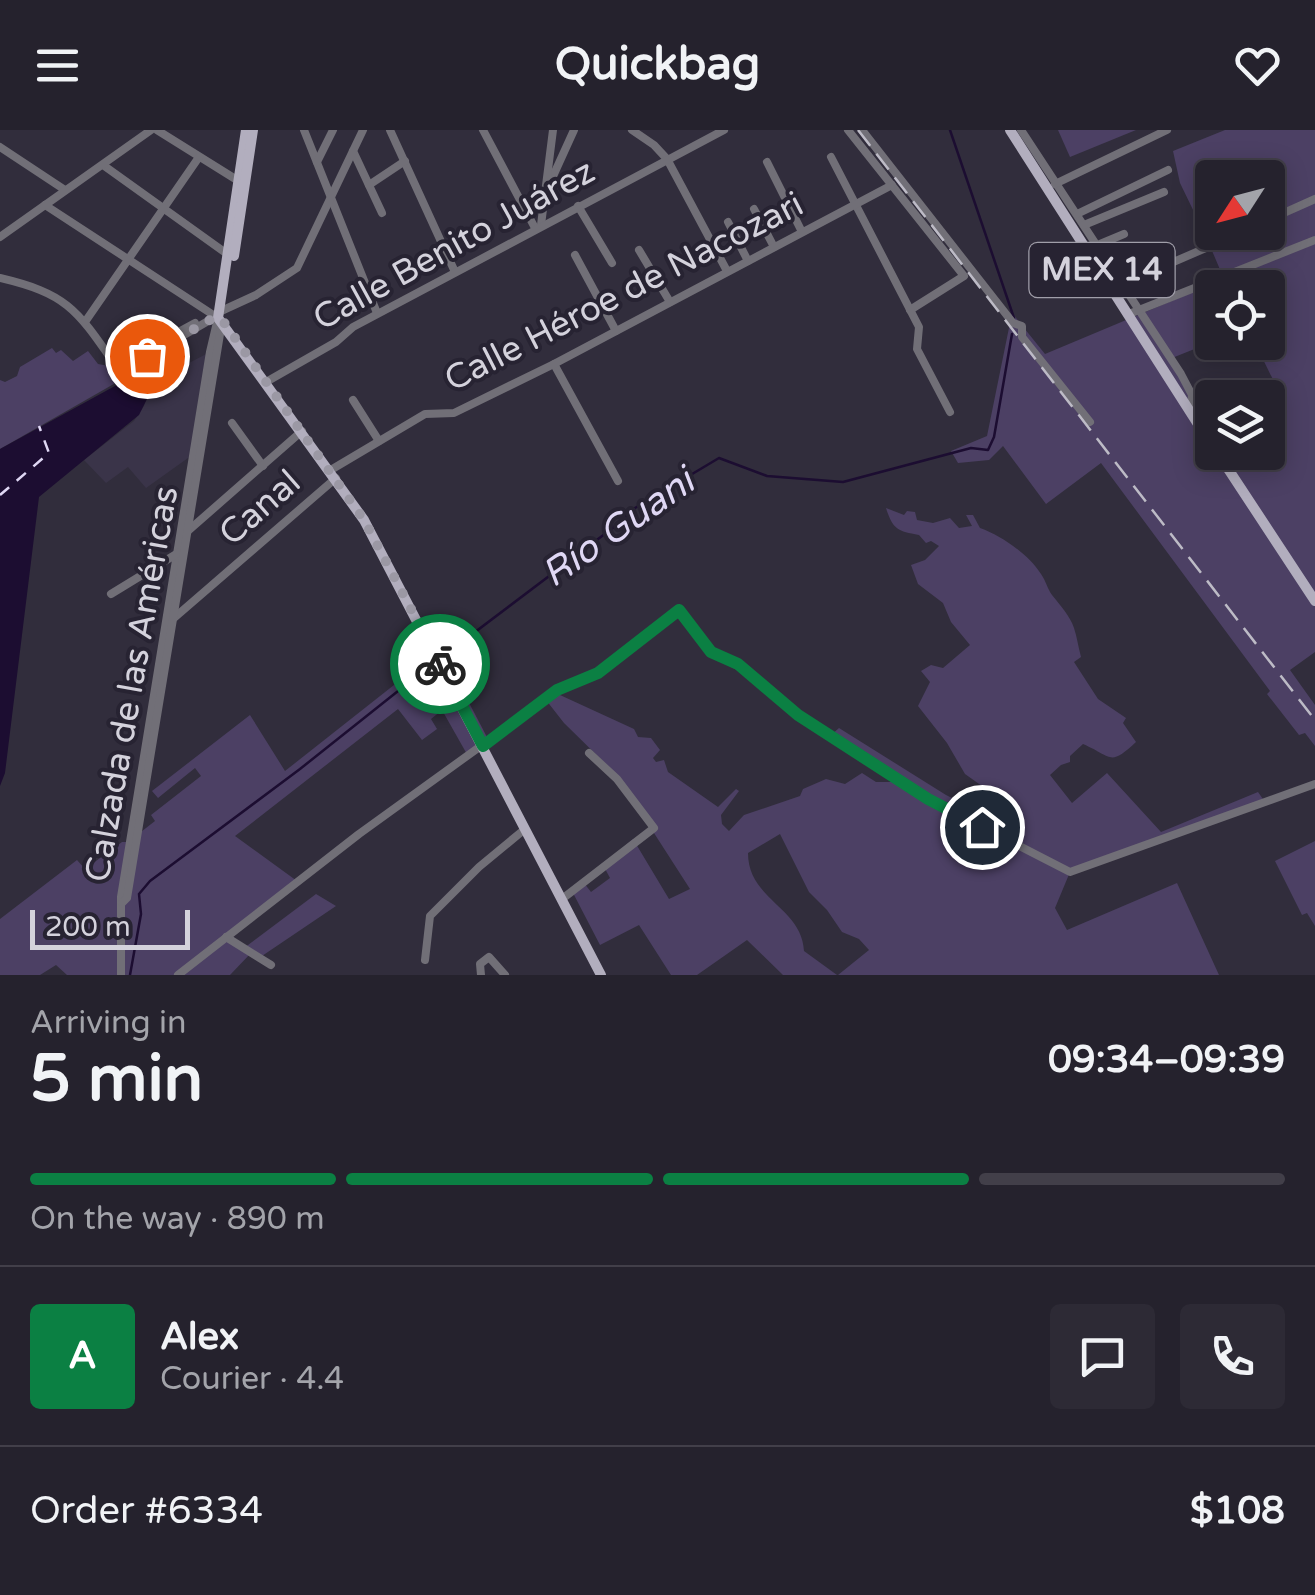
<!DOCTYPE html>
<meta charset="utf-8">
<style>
body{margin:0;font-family:"Varela Round",sans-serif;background:#2d2a35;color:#f1f3f6;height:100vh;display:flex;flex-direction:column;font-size:38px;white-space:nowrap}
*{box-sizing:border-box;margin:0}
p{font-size:32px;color:#a3a4aa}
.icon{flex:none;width:55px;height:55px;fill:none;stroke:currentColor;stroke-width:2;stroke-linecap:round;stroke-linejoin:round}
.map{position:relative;height:845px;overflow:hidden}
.drawer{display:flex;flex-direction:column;background:#25222d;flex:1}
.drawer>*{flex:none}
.needle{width:65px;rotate:234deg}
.buttons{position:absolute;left:1195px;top:30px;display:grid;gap:20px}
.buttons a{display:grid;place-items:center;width:90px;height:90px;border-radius:10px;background:#25222d;box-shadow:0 5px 25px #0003,0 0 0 2px #423f49;font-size:50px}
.scale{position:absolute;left:30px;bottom:25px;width:160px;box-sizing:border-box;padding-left:10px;border:5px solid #d4d2dc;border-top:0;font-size:28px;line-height:35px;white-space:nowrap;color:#d4d2dc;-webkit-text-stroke:8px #272332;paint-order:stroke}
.pin{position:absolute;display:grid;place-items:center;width:85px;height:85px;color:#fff;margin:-42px;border:5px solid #fff;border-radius:50%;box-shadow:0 2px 10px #0007}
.courier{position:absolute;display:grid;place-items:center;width:100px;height:100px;margin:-50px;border:8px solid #0b8043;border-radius:50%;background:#fff;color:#222;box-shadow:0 2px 12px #0007}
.overview em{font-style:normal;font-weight:700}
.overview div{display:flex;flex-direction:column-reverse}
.overview{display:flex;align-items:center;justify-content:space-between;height:170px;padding:0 30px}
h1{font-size:65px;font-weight:700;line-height:75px}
.bar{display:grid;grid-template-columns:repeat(4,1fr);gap:15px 10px;align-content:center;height:120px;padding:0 30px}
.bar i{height:12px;border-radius:8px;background:#423f49}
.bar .on{background:#0b8043}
.bar p{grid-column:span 4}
.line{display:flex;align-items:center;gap:25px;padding:0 30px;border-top:2px solid #423f49}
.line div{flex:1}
.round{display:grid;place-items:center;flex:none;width:105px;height:105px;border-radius:10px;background:#2d2a35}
header{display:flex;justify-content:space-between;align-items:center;height:130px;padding:0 30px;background:#25222d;font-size:45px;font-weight:700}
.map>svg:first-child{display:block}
.built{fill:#3a3449}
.green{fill:#4c4064;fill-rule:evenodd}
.water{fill:#1c0d31}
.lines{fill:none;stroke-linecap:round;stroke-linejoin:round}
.stream{stroke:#1c0d31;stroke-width:2.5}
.ferry{stroke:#dfd7f4;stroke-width:2.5;stroke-dasharray:12 10;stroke-linecap:butt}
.minor{stroke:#716f77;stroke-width:8}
.major{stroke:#b2aebe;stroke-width:10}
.rail{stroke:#bdbbc6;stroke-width:2.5;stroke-dasharray:20 10;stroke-linecap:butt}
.done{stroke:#9b98a4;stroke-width:10;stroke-dasharray:0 18}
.route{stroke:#0b8043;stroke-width:12}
.labels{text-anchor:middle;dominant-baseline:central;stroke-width:8;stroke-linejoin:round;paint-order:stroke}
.shield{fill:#272332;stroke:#a09ea9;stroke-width:2.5}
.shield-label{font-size:32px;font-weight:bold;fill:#d4d2dc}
.street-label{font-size:35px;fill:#d4d2dc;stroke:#272332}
.water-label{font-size:38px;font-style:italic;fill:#dfd7f4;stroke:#272332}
</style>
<header><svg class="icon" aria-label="menu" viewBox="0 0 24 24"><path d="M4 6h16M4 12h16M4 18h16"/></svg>Quickbag<svg class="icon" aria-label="heart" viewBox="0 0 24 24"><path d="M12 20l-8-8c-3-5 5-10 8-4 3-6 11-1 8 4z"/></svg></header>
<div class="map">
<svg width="1315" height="845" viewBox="0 0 1315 845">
<rect width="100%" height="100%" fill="#312d3c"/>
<!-- built -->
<path class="built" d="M210 222 195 323 146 358 128 337 106 353 84 330 134 291 144 276 149 254Z"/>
<!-- green -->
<g class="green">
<path d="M1058 0H1136L1070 27Z"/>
<path d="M1225 0H1315V522L1290 540 1315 575V616L1305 603 1299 605 1267 564 1270 561 1101 333 1046 374 1003 316 989 330 958 333 951 321 987 306 1012 183 1045 224 1224 149 1210 116 1241 103 1268 102V92L1275 88 1268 71V48H1212V79L1196 86 1180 53 1173 21ZM1212 158H1268V212L1255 213 1281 266 1268 269V322H1212V279H1207L1172 228 1212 212Z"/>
<path d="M52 218 56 223 61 220 73 231 88 221 98 234 109 236 119 251 0 319V250L5 252 17 246 20 237Z"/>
<path d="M886 378 904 385 907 381 915 382 917 390 933 393 950 388 959 398 972 396 966 385H973L980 398C1002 406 1028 424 1041 444 1046 451 1047 458 1052 465 1060 475 1070 486 1074 498 1077 507 1078 516 1081 527L1074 532 1098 569 1126 588 1123 593 1136 612C1109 637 1113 627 1083 614L1070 626V632L1061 635 1050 645 1072 673 1107 643 1161 702 1258 662 1265 672 1070 742 1055 778 1067 800 1177 753 1219 845H838L869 820 859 809 842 802 827 780 809 762 780 704 748 723C748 770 802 777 804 821L837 845H783L747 810 697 845H671L639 795 600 815 572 761 584 753 591 762 610 748 603 735 633 709 669 769 690 759 616 644 564 593 546 570 557 561 560 565 634 599 638 607 651 608 660 620 653 628 656 632 664 630 668 642 718 677 736 659 739 661 721 685 722 694 729 701 744 685 800 666 803 659 826 649 845 654 862 643 876 652H894L829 607 839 598 946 665 1002 693 1015 674 989 661 965 644 947 613 918 576 930 552 921 541 931 535 943 538 970 515 951 492 943 473 918 454 911 435 925 430 939 416 931 411 926 413 919 405C898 401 893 400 886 378Z"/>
<path d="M431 500 489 611 468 626 442 580 431 589 437 599 422 610 398 579 235 706 297 751 227 806 244 818 316 764 336 776 259 828 251 823 230 845H67L56 835 40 845H0V789L77 730 85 739 122 712H128L155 691 151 685 201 646 195 638 158 668 152 661 250 585 285 641 413 540 410 513Z"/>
<path d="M1315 711V796L1307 783 1302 785 1275 731Z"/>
</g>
<!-- water -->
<path class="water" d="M135 245H141L149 254 148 267 139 285 39 367 5 643 0 656V319Z"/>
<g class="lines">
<!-- stream -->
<g class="stream">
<path d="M950 0 1014 188"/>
<path d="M442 527 614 397 635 378 719 328 767 346 843 352 971 318 988 320 994 307 1012 204"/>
<path d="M130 845 141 784 139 764 150 751 300 639 432 534"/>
</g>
<!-- ferry -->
<path class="ferry" d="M0 365 49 323 39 296"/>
<!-- minor -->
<g class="minor">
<path d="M157 0 237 50"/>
<path d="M304 0 377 183"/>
<path d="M390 0 455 142"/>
<path d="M483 0 535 98"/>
<path d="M632 0 654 15 667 29 727 141"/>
<path d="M848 0 964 146 910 180"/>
<path d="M862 0 1013 193 1022 196V207L1090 292"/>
<path d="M1021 0 1181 244 1192 265 1190 282"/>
<path d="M0 17 65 60"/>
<path d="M353 21 382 83"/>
<path d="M831 27 919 197 917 219 950 282"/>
<path d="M317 32 333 0"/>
<path d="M767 32 802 102"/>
<path d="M103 35 230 126"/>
<path d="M1055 54 1167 0"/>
<path d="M369 55 405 31"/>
<path d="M549 55 574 0"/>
<path d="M45 75 218 188 210 222 121 767V845"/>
<path d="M578 76 612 133"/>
<path d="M754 79 774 117"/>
<path d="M1077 84 1168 40"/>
<path d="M1268 90 1315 69"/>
<path d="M728 92 748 131"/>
<path d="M541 95 553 0"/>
<path d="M1084 95 1164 62"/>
<path d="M0 107 151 0"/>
<path d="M1088 119 1124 104"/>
<path d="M639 120 670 172"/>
<path d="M575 125 616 201"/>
<path d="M0 148C68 164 77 180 116 236"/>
<path d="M1113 158 1243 102"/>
<path d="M219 182 256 165 297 138 363 0"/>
<path d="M1129 184 1315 110"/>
<path d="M85 192 199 27"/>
<path d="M554 234 618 351"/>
<path d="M116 236 122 241 215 187"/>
<path d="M116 236 195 193"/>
<path d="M266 252 336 212 353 197 724 0"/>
<path d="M353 270 379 311"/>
<path d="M232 293 263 336"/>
<path d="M329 341 425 284 454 283 554 234 892 55"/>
<path d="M189 400 302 301"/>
<path d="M111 464 178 423"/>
<path d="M174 488 336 348"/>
<path d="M562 769 654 698 617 649 589 623"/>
<path d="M122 773 127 768 222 192"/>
<path d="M226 807 271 835"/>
<path d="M425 830 430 786 479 737 525 699"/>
<path d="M178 845 359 704 557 561 598 543 679 481 711 522 744 539 798 585 928 669 1070 742 1315 654"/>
<path d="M481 845 480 834 489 827 505 845"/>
</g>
<!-- major -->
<g class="major">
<path d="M246 0 218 188 364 390 601 845"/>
<path d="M1010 0 1212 316"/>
<path d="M234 126 253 0"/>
<path d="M1217 322 1315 471"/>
</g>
<!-- rail -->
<path class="rail" d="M858 0 1315 590"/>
</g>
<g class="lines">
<!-- done -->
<path class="done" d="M147 226 215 187 223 191 364 390 440 534"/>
<!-- route -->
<path class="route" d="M440 534 483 616 557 560 598 543 679 480 711 522 738 534 798 585 928 669 982 697"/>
</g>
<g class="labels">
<!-- shield labels -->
<rect class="shield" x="1029.5" y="113" width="145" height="54" rx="8"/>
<g class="shield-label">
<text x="1102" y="140">MEX 14</text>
</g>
<!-- street labels -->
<g class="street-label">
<text transform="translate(454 115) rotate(-29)">Calle Benito Juárez</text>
<text transform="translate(624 162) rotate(-27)">Calle Héroe de Nacozari</text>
<text transform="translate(260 378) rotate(-41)">Canal</text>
<text transform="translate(132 554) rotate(-80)">Calzada de las Américas</text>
</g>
<!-- water labels -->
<g class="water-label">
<text transform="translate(618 398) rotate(-35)">Río Guani</text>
</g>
</g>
</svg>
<div class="buttons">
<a><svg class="needle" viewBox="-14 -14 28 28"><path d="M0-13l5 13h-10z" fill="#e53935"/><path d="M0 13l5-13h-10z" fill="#a3a4aa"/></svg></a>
<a><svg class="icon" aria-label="locate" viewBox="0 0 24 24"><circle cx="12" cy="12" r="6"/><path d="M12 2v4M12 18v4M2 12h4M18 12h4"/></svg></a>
<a><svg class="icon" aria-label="layers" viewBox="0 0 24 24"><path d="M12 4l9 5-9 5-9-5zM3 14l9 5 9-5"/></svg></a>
</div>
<div class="scale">200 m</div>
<div class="pin" style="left:147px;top:226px;background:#ea580c"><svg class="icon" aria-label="bag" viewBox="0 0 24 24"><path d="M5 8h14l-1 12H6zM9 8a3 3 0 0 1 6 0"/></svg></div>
<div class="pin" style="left:982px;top:697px;background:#1f2937"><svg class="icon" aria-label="home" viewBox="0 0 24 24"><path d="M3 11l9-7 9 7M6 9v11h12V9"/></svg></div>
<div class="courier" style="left:440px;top:534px"><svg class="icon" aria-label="bike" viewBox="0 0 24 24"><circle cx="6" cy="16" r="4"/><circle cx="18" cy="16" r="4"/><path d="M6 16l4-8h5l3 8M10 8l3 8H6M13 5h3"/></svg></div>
</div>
<section class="drawer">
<div class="overview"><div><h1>5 min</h1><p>Arriving in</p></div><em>09:34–09:39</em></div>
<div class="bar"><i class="on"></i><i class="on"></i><i class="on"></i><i></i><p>On the way · 890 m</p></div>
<div class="line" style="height:180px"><b class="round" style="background:#0b8043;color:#fff">A</b><div><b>Alex</b><p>Courier · 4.4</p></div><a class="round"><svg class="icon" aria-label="chat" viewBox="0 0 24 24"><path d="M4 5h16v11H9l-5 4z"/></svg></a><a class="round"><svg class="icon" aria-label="phone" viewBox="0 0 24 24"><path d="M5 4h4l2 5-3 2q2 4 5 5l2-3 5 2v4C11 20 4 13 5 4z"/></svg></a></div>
<div class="line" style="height:130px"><div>Order #6334</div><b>$108</b></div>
</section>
